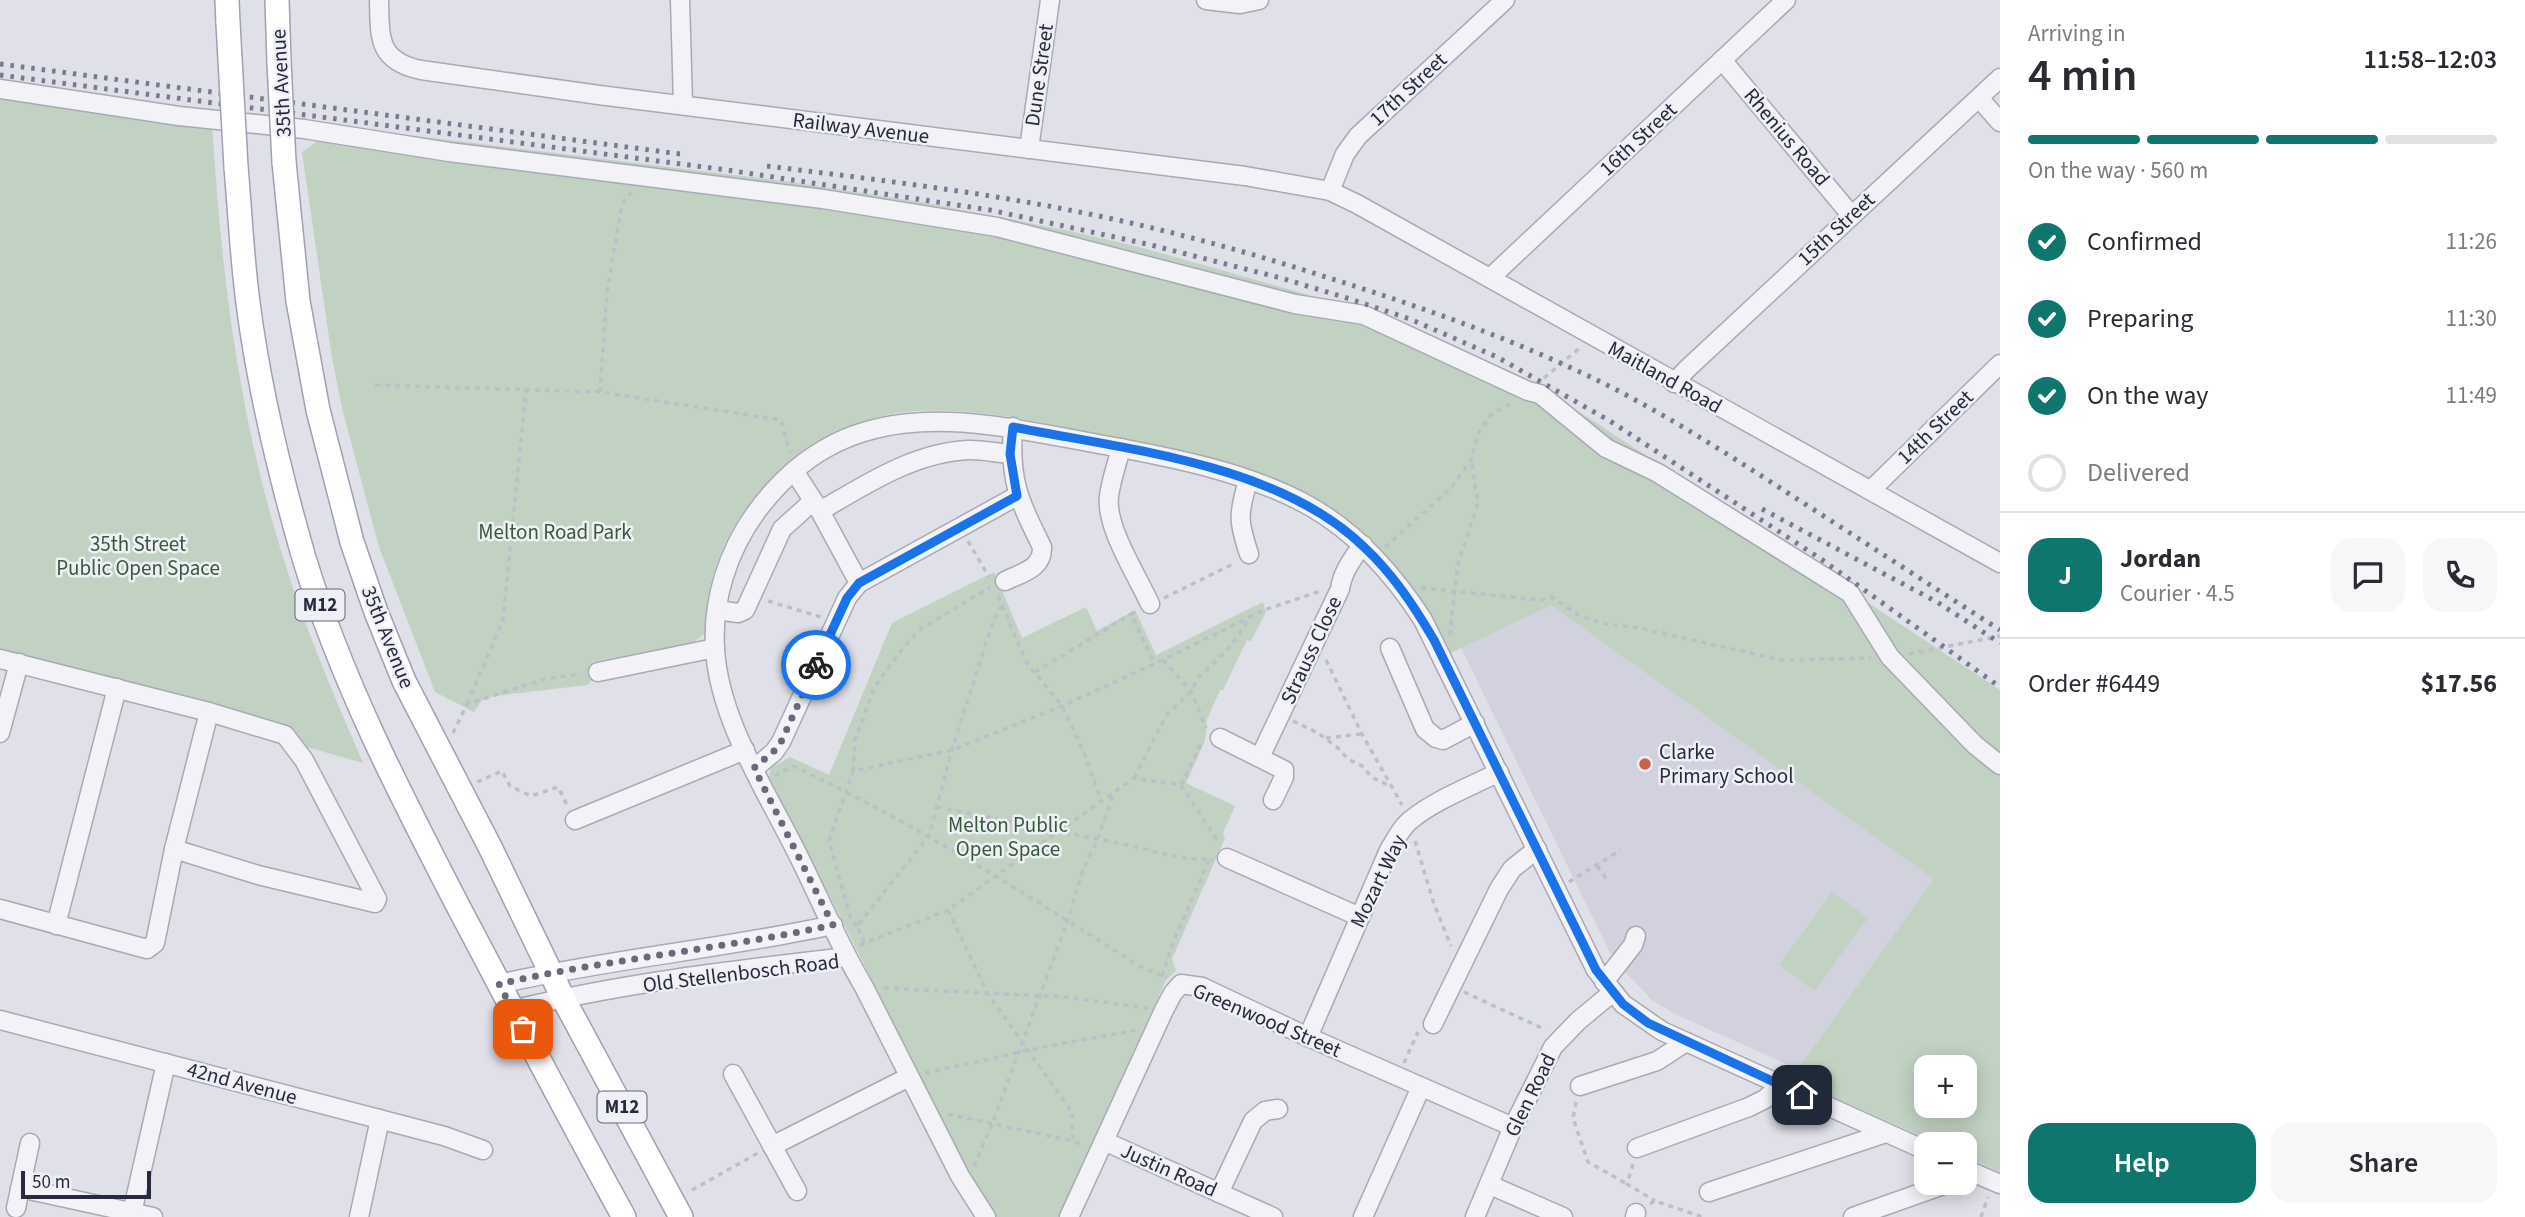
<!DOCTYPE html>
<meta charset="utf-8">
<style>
body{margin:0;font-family:"Source Sans 3",sans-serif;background:#f7f7f7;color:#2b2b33;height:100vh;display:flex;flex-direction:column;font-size:26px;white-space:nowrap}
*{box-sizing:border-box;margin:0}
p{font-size:23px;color:#7c7c81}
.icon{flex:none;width:38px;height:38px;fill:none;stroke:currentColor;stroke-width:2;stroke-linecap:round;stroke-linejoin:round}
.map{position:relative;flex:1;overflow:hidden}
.details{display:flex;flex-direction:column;background:#fff;width:525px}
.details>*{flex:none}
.fabs{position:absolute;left:1914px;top:1055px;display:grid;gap:14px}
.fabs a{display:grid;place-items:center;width:63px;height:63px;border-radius:14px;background:#fff;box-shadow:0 4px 18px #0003;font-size:35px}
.scale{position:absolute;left:21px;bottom:18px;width:130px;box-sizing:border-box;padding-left:7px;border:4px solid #28293f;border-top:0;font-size:19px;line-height:24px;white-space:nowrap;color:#28293f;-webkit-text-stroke:5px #efeff6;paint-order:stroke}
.pin{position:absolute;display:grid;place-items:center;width:60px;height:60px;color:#fff;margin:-30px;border-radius:14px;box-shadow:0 4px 10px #0006}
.courier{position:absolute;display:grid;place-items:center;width:70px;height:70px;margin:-35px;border:5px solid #1a73e8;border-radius:50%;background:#fff;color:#222;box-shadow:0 2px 9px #0007}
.headline em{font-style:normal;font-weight:600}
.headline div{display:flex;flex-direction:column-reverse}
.headline{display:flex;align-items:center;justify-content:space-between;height:119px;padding:0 28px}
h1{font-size:46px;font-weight:600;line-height:52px}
.bar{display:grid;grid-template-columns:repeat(4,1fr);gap:10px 7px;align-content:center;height:84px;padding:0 28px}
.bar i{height:9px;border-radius:5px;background:#e1e1e2}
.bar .active{background:#0f766e}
.bar p{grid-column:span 4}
.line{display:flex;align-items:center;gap:18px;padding:0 28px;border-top:2px solid #e1e1e2}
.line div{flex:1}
.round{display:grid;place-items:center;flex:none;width:74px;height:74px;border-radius:21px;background:#f7f7f7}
ol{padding:0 28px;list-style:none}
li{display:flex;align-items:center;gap:21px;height:77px}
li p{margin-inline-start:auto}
li .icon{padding:7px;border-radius:50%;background:#0f766e;color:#fff;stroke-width:4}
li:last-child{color:#7c7c81}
li i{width:38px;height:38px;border:4px solid #e1e1e2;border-radius:50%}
.cta{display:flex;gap:14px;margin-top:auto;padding:14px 28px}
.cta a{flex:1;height:80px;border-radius:21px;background:#0f766e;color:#fff;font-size:28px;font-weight:600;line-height:80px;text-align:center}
.cta a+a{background:#f7f7f7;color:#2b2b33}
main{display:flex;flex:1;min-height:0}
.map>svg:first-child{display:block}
.built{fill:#d1d2dd}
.green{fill:#c1d2c2;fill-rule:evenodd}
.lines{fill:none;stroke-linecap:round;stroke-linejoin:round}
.minor-casing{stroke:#a8a9b5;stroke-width:21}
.major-casing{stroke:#9fa0b4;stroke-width:26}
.path{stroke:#bdbec7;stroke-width:3.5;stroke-dasharray:5 5;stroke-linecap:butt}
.minor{stroke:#f2f2f7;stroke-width:18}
.major{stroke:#fff;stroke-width:23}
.rail{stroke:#797a92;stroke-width:5;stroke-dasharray:3.5 7;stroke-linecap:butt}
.major-bridge-casing{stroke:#9fa0b4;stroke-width:26;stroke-linecap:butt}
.major-bridge{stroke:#fff;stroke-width:23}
.done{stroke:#68697a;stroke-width:7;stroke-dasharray:0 12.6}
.route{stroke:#1a73e8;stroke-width:9}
.poi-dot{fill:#cb6246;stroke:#efeff6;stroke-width:2.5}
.labels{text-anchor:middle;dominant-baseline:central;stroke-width:5;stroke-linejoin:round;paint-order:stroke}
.shield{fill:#efeff6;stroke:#646476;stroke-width:2}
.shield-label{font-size:19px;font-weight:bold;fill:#28293f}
.street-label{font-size:21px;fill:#28293f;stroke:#efeff6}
.park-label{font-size:21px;fill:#365b3c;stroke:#efeff6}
.poi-label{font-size:21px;fill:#28293f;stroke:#efeff6;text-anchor:start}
</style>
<main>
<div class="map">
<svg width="2000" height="1217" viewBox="0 0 2000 1217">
<rect width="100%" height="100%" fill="#dfe0e8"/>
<!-- built -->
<path class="built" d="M1551 604 1935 879 1797 1069 1675 1014 1652 1000 1624 971 1609 951 1461 648Z"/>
<!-- green -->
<g class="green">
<path d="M0 97 212 124C221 267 237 406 279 544 301 619 332 691 363 763L0 660Z"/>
<path d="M319 124 783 181 927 203 1070 231 1143 248 1334 302 1549 395 1589 418 2000 690V1172L1965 1156V1144H1939L1791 1078 1934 879 1551 605 1451 653C1424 599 1391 553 1343 517 1277 470 1197 455 1119 439 1053 425 983 407 915 411 832 416 750 479 720 555 710 580 706 606 705 633L693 643 592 662 594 678 588 685 494 696 482 700 474 712 435 692 379 547 342 408 332 358 302 152 318 141ZM1927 1068H1965V1106H1927Z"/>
<path d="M994 572 1022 638 1086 607 1097 631 1135 610 1156 655 1263 602 1266 612 1251 641 1247 640 1223 690H1220L1207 720 1205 741 1186 783 1235 806 1223 833 1225 838 1172 959 1176 971 1166 980 1058 1217H996L976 1186 769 776 771 768 790 757 829 775 892 623Z"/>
<path d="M1832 892 1868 918 1814 991 1779 965Z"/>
</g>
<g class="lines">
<!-- minor casing -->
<g class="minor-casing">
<g id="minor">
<path d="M379 0C380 37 377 61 421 70L599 95 1245 176 1330 191 1357 204 2000 563"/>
<path d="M680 0 683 104"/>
<path d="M1206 0 1240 4 1259 0"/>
<path d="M1722 60 1851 215"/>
<path d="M0 89 179 116 304 129 449 152 823 199 997 227 1295 304 1364 315 1528 391 1540 394 1606 448 1658 473 1850 593 1890 657 1975 745 2000 765"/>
<path d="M1979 98 2000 122"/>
<path d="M1029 149 1050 0"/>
<path d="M1330 191 1345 154 1358 136 1505 0"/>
<path d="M1490 278 1786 0"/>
<path d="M1674 383 1687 369 2000 78"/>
<path d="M1121 448C1117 464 1111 480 1109 496 1105 527 1137 575 1150 604"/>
<path d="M794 471 820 511 859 583 1017 496"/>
<path d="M1248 481C1238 514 1238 521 1249 554"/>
<path d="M1871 490 2000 364"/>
<path d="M820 511C865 485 913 453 967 450 981 449 996 453 1011 454"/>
<path d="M1005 581C1021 573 1043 569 1042 547 1019 500 1009 481 1013 427"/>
<path d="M717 610 738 613 745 610 782 529 813 501"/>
<path d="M1390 648 1425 729 1436 738 1443 740 1475 723"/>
<path d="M0 659 209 712 174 849 155 943 147 949 0 909"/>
<path d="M598 672 715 648"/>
<path d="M0 733 19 663"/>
<path d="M1220 738 1284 770V777L1273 800"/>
<path d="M1260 757 1340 589C1342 573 1353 557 1363 545"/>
<path d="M755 768 774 752 781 742 847 598 859 583"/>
<path d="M575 820 745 750"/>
<path d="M174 849 258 875 375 903 377 899 304 760 285 735 209 712"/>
<path d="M1227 858 1360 917"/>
<path d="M56 925 117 688"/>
<path d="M1604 982 1633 945 1636 936"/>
<path d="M499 984C610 959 722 949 833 925"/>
<path d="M512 1010C621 983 735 970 846 957"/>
<path d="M0 1020 444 1136 483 1150"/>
<path d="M1433 1024 1499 889 1512 869 1537 849"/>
<path d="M1308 1037 1389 850C1396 839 1402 826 1412 819 1435 800 1472 786 1499 772"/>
<path d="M733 1074 797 1191"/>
<path d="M1580 1086 1657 1061 1686 1042"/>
<path d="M1104 1141 1273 1217"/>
<path d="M772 1146 909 1077"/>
<path d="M1637 1148 1749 1107 1765 1099 1781 1085"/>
<path d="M1965 1169 2000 1184"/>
<path d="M1490 1185 1563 1217"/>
<path d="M20 1188 153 1217"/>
<path d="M1709 1192 1886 1133"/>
<path d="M1219 1193 1253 1121 1265 1111 1278 1109"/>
<path d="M16 1208 30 1143"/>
<path d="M132 1213 166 1063"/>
<path d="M359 1217 380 1119"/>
<path d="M986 1217 960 1176 864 987C839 945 820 899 798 855 767 792 719 720 715 649 712 600 728 550 757 511 849 387 975 421 1104 445 1170 457 1252 473 1311 507 1358 534 1394 575 1423 620L1596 970 1623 1004 1662 1031 1927 1151"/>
<path d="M1069 1217 1164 1010 1173 993 1181 984 1202 987 1308 1037 1513 1127"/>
<path d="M1363 1217 1421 1087"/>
<path d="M1475 1217 1513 1127 1553 1047 1578 1021 1613 992"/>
<path d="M1635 1217 1636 1213"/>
<path d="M1853 1217 1949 1183"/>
</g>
</g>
<!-- major casing -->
<g class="major-casing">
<g id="major">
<path d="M227 0 228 23"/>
<path d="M277 0 279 62"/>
<path d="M284 162 298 301 318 410 352 542 376 612 404 681 490 847 563 998 681 1217"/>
<path d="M236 167C240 212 242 258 248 303 259 389 280 475 304 558 341 680 400 794 458 906 513 1010 567 1114 624 1217"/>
</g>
</g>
<!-- path -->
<g class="path">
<path d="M1544 378 1581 347"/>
<path d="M375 385 600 392 781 420 790 453"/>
<path d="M600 392 607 291 622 205 631 192"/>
<path d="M968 541 989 577"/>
<path d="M1385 547 1450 489 1471 460 1477 435 1491 415 1513 402"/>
<path d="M1421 588 1539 600 1552 597 1578 615 1606 624 1639 628 1781 660 1871 658"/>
<path d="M998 596 1026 662 1062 706 1083 750 1101 800"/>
<path d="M1164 598 1235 563"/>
<path d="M768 601 821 617"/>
<path d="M1135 612 1131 614 1154 663"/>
<path d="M1450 635 1457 567 1478 503 1471 460"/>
<path d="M1909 654 2000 636"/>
<path d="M1163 660 1191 691 1206 728"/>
<path d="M1326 660 1362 734 1402 805"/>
<path d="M1035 672 1131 614"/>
<path d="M467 704 503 620 526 390"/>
<path d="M1293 721 1318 733 1338 748 1348 759 1364 767 1371 777 1390 786"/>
<path d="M453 733 467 704 545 679 581 674"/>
<path d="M1326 738 1362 734"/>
<path d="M853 771 855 740 874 688 899 653 919 630 990 587"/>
<path d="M775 776 793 766C915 823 1027 895 1141 967L1167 978"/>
<path d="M1134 778 1166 716 1191 691 1198 678 1231 646 1248 620"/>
<path d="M477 782 502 771 510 786 531 796 558 787 568 807"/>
<path d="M1181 785 1219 843"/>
<path d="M937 807 1128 845 1181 858 1213 860"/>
<path d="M1415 841 1434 904 1451 946"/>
<path d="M1597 866 1608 881"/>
<path d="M1569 882 1621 850"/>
<path d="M948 910 988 994 1072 1112 1073 1141"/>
<path d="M857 926 850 916 829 841 853 771 952 750 1062 706 1163 660 1264 610 1321 591"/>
<path d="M864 942 857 926 929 836 952 750 993 621 1002 606"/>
<path d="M860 945 948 910 1134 778 1181 785 1203 740"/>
<path d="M1162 976 1172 945 1209 860"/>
<path d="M884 988 1066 997 1148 1008"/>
<path d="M1464 992 1546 1030"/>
<path d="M1404 1063 1418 1032"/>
<path d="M925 1073 1048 1046 1137 1030"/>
<path d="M1576 1102 1573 1118 1588 1162 1627 1184"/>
<path d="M948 1114 1073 1141 1083 1146"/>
<path d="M1633 1164 1627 1184 1655 1201"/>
<path d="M974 1166 992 1124 1068 920 1083 870 1097 840 1114 793"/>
<path d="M692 1190 758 1153"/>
<path d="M1650 1204 1655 1201 1703 1217"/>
<path d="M1981 1217 1988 1197"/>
</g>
<!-- minor -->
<use href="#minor" class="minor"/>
<!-- major -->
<use href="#major" class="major"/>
<!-- rail -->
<g class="rail">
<path d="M0 64 680 154"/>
<path d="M0 75 727 170 990 210 1147 244 1281 278 1350 299 1410 319 1497 357 1610 421 1821 559 2000 687"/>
<path d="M767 166C871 179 976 191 1079 212 1171 230 1262 256 1351 285 1436 312 1521 343 1601 382 1667 415 1729 455 1791 495 1861 540 1930 585 2000 630"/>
<path d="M1762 509 1937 602 2000 643"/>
</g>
<!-- major-bridge casing -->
<g class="major-bridge-casing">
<g id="major-bridge">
<path d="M228 23 236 167"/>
<path d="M279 62 284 162"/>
</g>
</g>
<!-- major-bridge -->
<use href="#major-bridge" class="major-bridge"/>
</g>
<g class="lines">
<!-- done -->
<path class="done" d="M523 1029 499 984C609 959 722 949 833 925L754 768 774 751 781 742 816 665"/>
<!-- route -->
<path class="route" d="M816 665 847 598 859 583 1017 496 1010 454 1013 427C1125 449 1279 464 1364 547 1393 574 1414 606 1434 640L1596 970 1623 1004 1648 1023 1802 1095"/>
</g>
<!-- markers -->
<circle class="poi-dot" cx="1645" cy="764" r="7"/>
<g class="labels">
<!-- shield labels -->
<g class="shield">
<rect x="295.5" y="589.5" width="49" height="31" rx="5"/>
<rect x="597.5" y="1091.5" width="49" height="31" rx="5"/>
</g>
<g class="shield-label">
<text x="320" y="605">M12</text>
<text x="622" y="1107">M12</text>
</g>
<!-- street labels -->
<g class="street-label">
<text transform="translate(1039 75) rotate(-82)">Dune Street</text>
<text transform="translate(281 83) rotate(-93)">35th Avenue</text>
<text transform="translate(1408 89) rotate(-43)">17th Street</text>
<text transform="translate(861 128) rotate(7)">Railway Avenue</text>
<text transform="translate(1787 137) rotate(50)">Rhenius Road</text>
<text transform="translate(1638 139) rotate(-43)">16th Street</text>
<text transform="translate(1836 229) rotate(-43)">15th Street</text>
<text transform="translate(1665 377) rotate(29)">Maitland Road</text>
<text transform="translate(1935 427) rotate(-44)">14th Street</text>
<text transform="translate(388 637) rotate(68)">35th Avenue</text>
<text transform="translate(1311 650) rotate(-65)">Strauss Close</text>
<text transform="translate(1378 881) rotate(-64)">Mozart Way</text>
<text transform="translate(741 973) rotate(-7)">Old Stellenbosch Road</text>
<text transform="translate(1267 1020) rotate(23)">Greenwood Street</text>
<text transform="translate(242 1083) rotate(15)">42nd Avenue</text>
<text transform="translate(1530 1095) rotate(-64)">Glen Road</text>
<text transform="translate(1169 1170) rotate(24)">Justin Road</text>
</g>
<!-- park labels -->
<g class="park-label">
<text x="555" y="532">Melton Road Park</text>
<text x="138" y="544">35th Street<tspan x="138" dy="24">Public Open Space</tspan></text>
<text x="1008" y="825">Melton Public<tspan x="1008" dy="24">Open Space</tspan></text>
</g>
<!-- poi labels -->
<g class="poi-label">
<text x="1659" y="752">Clarke<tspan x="1659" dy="24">Primary School</tspan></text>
</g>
</g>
</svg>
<div class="fabs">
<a>+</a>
<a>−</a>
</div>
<div class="scale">50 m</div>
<div class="pin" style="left:523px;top:1029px;background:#ea580c"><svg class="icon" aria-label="bag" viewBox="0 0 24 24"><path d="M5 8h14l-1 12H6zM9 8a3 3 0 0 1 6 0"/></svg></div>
<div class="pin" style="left:1802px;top:1095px;background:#1f2937"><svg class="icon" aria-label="home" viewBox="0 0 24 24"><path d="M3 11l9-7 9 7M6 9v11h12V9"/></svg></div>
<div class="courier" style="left:816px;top:665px"><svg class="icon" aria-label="bike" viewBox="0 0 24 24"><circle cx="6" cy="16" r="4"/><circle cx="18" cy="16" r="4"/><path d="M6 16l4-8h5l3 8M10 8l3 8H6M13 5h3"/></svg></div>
</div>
<section class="details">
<div class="headline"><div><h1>4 min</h1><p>Arriving in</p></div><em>11:58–12:03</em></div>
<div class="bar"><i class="active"></i><i class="active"></i><i class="active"></i><i></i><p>On the way · 560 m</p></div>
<ol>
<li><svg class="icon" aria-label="check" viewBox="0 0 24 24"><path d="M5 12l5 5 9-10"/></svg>Confirmed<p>11:26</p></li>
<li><svg class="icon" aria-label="check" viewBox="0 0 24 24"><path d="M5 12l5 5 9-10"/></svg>Preparing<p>11:30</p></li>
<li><svg class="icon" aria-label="check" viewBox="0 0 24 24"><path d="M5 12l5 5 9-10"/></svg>On the way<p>11:49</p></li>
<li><i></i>Delivered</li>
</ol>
<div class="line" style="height:126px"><b class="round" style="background:#0f766e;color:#fff">J</b><div><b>Jordan</b><p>Courier · 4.5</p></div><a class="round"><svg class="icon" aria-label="chat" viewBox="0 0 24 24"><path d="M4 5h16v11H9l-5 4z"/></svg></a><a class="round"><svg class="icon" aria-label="phone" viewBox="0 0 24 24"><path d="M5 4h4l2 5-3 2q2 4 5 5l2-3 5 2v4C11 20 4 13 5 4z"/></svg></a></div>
<div class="line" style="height:91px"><div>Order #6449</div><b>$17.56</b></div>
<div class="cta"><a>Help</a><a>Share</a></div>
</section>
</main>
